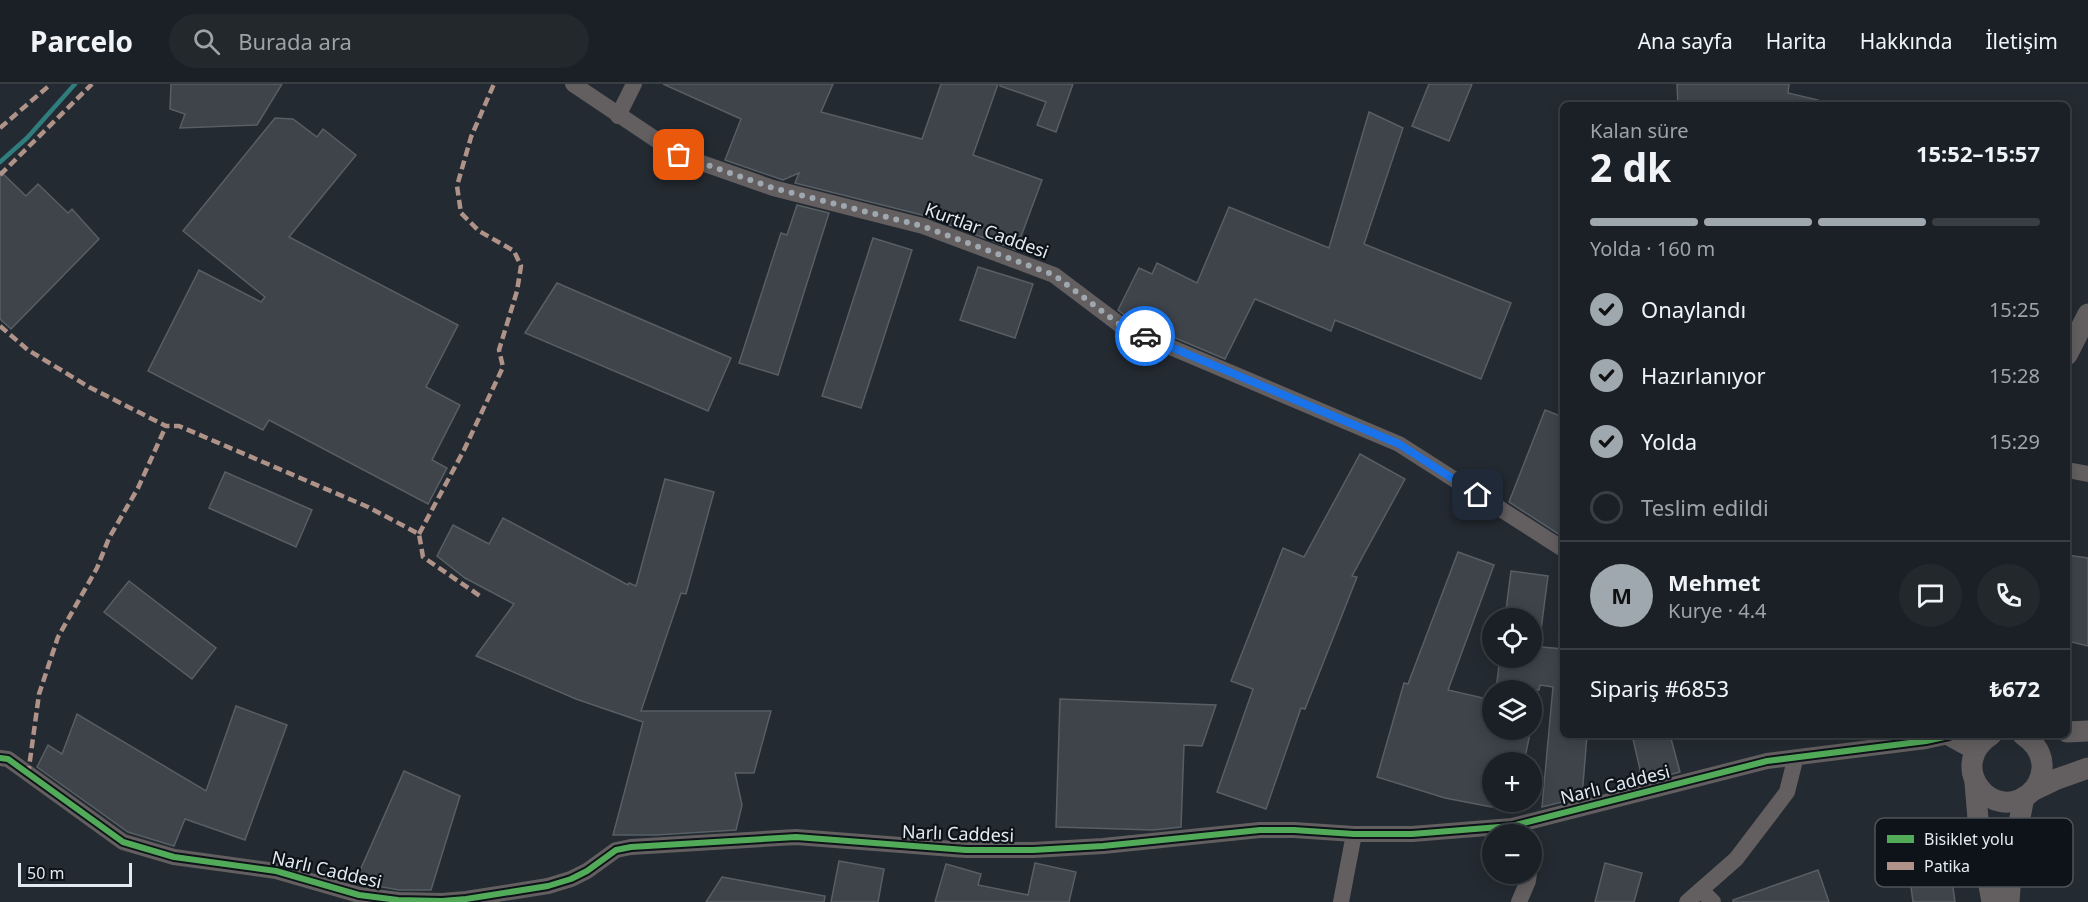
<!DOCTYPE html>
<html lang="tr">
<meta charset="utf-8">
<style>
body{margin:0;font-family:"Noto Sans",sans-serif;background:#23282d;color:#f1f3f6;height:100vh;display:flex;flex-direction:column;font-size:22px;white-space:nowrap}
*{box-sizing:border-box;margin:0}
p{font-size:20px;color:#9fa3a7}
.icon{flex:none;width:33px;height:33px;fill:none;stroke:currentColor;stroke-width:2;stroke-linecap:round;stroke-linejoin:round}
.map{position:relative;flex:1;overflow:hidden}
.details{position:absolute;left:1560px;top:18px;width:510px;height:636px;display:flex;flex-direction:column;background:#1a2025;border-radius:9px;box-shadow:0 3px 15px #0003,0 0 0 2px #383e42}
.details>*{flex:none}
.controls{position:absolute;left:1482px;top:524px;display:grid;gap:12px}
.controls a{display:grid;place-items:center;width:60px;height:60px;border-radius:50%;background:#1a2025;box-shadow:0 3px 15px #0003,0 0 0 2px #383e42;font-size:30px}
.scale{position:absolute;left:18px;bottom:15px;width:114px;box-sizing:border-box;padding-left:6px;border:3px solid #e2eaf3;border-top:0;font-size:16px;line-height:21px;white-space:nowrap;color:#e2eaf3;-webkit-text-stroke:4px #0d1318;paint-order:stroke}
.pin{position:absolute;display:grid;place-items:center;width:51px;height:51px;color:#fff;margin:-26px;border-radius:12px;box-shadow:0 3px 9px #0006}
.courier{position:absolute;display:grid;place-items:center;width:60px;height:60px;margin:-30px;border:4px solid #1a73e8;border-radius:50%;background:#fff;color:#222;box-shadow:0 2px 8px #0007}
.head em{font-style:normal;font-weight:700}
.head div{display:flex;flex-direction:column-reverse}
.head{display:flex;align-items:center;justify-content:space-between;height:102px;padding:0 30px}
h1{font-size:39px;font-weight:700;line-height:45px}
.bar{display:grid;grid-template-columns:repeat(4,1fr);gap:9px 6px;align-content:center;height:72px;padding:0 30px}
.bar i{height:8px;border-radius:4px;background:#383e42}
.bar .on{background:#9fa7af}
.bar p{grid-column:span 4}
.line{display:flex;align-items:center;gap:15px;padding:0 30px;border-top:2px solid #383e42}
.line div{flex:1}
.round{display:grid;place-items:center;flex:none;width:63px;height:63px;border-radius:32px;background:#23282d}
ol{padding:0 30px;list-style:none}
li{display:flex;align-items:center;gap:18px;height:66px}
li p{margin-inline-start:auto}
li .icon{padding:6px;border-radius:50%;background:#9fa7af;color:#111;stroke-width:4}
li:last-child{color:#9fa3a7}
li i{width:33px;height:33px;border:3px solid #383e42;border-radius:50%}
header{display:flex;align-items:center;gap:36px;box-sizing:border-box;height:84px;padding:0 30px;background:#1a2025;border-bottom:2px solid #383e42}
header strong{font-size:28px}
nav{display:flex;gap:33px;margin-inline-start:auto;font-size:21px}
.search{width:420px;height:54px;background:#23282d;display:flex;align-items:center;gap:15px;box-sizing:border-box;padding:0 21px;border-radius:33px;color:#9fa3a7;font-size:22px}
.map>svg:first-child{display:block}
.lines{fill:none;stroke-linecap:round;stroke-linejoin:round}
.stream{stroke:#307d7d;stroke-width:4.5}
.building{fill:#3e444a;stroke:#575e64;stroke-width:1.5}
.minor{stroke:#635e5f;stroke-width:16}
.major{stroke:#635f61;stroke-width:21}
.quiet{stroke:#af9288;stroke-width:4.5;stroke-dasharray:9 4.5;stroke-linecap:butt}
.cycleway-casing{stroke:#0d1318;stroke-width:10}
.cycleway{stroke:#51ab58;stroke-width:6}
.done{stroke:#9fa7af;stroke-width:6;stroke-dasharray:0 10.8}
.route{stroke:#1a73e8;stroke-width:8}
.labels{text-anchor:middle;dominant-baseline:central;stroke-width:4.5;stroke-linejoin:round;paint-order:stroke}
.street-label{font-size:18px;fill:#e2eaf3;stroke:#0d1318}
.key{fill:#0d1318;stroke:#4d545a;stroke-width:1.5}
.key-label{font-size:16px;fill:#e2eaf3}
</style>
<header>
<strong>Parcelo</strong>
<div class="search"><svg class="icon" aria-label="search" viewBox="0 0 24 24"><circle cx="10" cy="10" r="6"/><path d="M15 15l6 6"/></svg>Burada ara</div>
<nav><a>Ana sayfa</a><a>Harita</a><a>Hakkında</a><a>İletişim</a></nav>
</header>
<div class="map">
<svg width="2088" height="818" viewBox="0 0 2088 818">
<rect width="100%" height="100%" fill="#232a31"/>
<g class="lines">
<!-- stream -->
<path class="stream" d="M0 78 27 54 75 0"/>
</g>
<!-- building -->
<g class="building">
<path d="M171 0H282L257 41 180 44 185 30 170 25Z"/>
<path d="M663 0H833L821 28 922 55 941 0H998L973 71 1042 96 1016 166 926 132 795 99 799 89 783 96 725 76 741 35Z"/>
<path d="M1000 0H1073L1056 48 1037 41 1046 18 1000 2Z"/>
<path d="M1429 0H1472L1449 57 1412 42Z"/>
<path d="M1677 0H1789L1788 9 1818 16V21H1678Z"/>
<path d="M1369 28 1403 44 1364 160 1511 219 1481 295 1335 236 1331 247 1255 215 1225 275 1128 234 1118 226 1139 184 1152 190 1157 179 1197 199 1229 123 1329 164Z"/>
<path d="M275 34 293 35 317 53 323 45 356 71 289 153 458 241 426 303 460 321 432 376 447 384 428 420 269 336 263 346 148 287 199 186 261 218 265 213 183 147Z"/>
<path d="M0 87 26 112 38 100 68 129 72 125 99 155 11 245 0 235Z"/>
<path d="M797 121 829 129 778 291 739 279 781 149 787 151Z"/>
<path d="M873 154 912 166 861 324 822 312Z"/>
<path d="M978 183 1033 200 1015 254 960 236Z"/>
<path d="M557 199 731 274 708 327 525 249Z"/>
<path d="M1545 326 1563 333V453L1509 418Z"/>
<path d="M1360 370 1405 395 1352 492 1357 493 1305 625 1301 624 1266 725 1217 708 1253 605 1231 597 1283 464 1304 473Z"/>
<path d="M225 388 312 426 296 463 209 424Z"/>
<path d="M665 395 714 408 686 510 681 509 641 627H771L754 689H735L742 721 736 746 656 751H613L643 638 576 615 476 572 514 520 465 494 437 472 453 441 489 460 503 434 628 501 629 499 636 502Z"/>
<path d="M1458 468 1494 481 1448 606 1492 616V645H1531L1524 678H1492V723L1445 714 1377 693 1404 599 1408 600Z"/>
<path d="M2067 471 2088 474V562L2067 557Z"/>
<path d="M1511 487 1548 492 1539 561 1532 560V534H1505Z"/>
<path d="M129 497 216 564 192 595 104 528Z"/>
<path d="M1532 562 1563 565V651H1587L1582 713 1542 723 1553 603 1540 601 1539 606H1496L1500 573H1532Z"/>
<path d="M1060 615 1216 621 1202 662 1184 661 1181 743 1153 746 1056 743Z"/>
<path d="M236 622 287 641 245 756 185 735 174 762 128 748 37 683 48 661 62 670 77 630 206 707Z"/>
<path d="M1632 651H1670L1680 688 1643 698Z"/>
<path d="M404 687 460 712 431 806H399L355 798Z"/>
<path d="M839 777 884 785 878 818H831Z"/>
<path d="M1035 779 1076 788 1069 818H935L946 780 981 790 978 801 1028 811Z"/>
<path d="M1605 779 1642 789 1634 818H1595Z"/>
<path d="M1950 782 1955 818H1913L1909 788Z"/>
<path d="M1818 786 1829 818H1733V816Z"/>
<path d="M722 793 825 812 824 818H706Z"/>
</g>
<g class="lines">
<!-- minor -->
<g class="minor">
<path d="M573 0 679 71 773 104 923 142 1054 191 1123 243 1399 360 1563 465"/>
<path d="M618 32 634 0"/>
<path d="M2067 386 2088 390"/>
<path d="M0 674 8 675 123 758 174 773 276 787 359 811 398 816 442 817 466 815 548 802 571 795 587 787 616 766 631 763 796 753 966 766H1033L1103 762 1260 746H1294L1354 750H1412L1512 742 1767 677 1926 657 1949 652"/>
<path d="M1701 806 1713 818"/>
<path d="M1341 818 1354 750"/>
<path d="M1519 818 1528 797 1529 789"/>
<path d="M1687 818 1736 775 1787 708 1794 680 1791 674"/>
</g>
<!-- major -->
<g class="major">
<path d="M2067 271 2088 230"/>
<path d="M2067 648 2088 647"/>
<path d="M1949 651 1976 666"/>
<path d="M1991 651C1945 681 1992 741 2030 709 2037 703 2041 694 2042 685 2043 670 2035 659 2023 651"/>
<path d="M1975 699 1979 747 1992 818"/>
<path d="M2032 707 2057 695 2088 684"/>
<path d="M2009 818 2012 775 2024 713"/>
</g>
<!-- quiet -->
<g class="quiet">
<path d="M0 44 51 0"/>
<path d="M0 91 92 0"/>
<path d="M0 242 28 266 89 303 166 342H179L368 423 419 450 423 473 483 514"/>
<path d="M419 450 464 366 503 283 499 266 517 207 521 182 514 167 479 147 461 129 457 102 471 53 494 0"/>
<path d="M28 691 39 610 58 553 97 484 109 454 138 404 166 342"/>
</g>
<!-- cycleway casing -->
<g class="cycleway-casing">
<path id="cycleway" d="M0 674 8 675 123 758 174 773 276 787 359 811 398 816 442 817 466 815 548 802 571 795 587 787 616 766 631 763 796 753 966 766H1033L1103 762 1260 746H1294L1354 750H1412L1512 742 1767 677 1926 657 1949 652"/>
</g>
<!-- cycleway -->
<use href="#cycleway" class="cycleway"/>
</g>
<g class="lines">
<!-- done -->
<path class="done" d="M679 71 773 104 922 142 1054 191 1123 243 1145 252"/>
<!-- route -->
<path class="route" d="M1145 252 1399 360 1478 411"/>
</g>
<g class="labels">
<!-- street labels -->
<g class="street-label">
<text transform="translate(987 146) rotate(20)">Kurtlar Caddesi</text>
<text transform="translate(1615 700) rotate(-14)">Narlı Caddesi</text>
<text transform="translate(958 749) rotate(2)">Narlı Caddesi</text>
<text transform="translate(327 785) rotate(13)">Narlı Caddesi</text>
</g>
</g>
<!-- legend -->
<rect x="1875" y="734" width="198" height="69" rx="9" class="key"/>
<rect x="1887" y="751" width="27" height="8" fill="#51ab58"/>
<rect x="1887" y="778" width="27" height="8" fill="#af9288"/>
<g class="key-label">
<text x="1924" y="761">Bisiklet yolu</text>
<text x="1924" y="788">Patika</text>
</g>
</svg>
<div class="controls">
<a><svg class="icon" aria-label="locate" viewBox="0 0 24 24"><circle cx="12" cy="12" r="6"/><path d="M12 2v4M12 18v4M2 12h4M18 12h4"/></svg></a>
<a><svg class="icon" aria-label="layers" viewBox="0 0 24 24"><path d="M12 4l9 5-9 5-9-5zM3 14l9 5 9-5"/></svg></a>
<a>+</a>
<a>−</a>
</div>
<div class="scale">50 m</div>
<div class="pin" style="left:679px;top:71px;background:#ea580c"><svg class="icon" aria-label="bag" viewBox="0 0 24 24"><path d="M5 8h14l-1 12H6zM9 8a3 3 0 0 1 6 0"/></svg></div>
<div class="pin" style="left:1478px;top:411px;background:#1f2937"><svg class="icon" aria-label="home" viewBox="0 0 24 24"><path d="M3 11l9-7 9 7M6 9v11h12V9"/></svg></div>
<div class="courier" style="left:1145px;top:252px"><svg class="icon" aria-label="car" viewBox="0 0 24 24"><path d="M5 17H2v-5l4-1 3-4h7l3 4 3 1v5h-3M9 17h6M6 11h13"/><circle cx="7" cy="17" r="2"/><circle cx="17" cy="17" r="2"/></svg></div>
<section class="details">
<div class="head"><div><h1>2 dk</h1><p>Kalan süre</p></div><em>15:52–15:57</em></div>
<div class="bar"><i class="on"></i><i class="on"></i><i class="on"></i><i></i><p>Yolda · 160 m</p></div>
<ol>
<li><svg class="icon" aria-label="check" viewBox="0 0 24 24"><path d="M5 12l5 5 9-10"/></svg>Onaylandı<p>15:25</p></li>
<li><svg class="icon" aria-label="check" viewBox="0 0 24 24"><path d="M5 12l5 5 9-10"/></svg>Hazırlanıyor<p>15:28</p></li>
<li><svg class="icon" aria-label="check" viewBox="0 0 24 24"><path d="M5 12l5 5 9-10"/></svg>Yolda<p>15:29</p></li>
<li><i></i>Teslim edildi</li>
</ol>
<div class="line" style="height:108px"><b class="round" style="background:#9fa7af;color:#111">M</b><div><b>Mehmet</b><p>Kurye · 4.4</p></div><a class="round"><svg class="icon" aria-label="chat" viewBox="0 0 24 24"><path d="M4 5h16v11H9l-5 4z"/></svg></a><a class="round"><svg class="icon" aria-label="phone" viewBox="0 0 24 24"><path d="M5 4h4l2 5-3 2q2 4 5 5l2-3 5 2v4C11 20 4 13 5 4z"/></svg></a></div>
<div class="line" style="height:78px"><div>Sipariş #6853</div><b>₺672</b></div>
</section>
</div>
